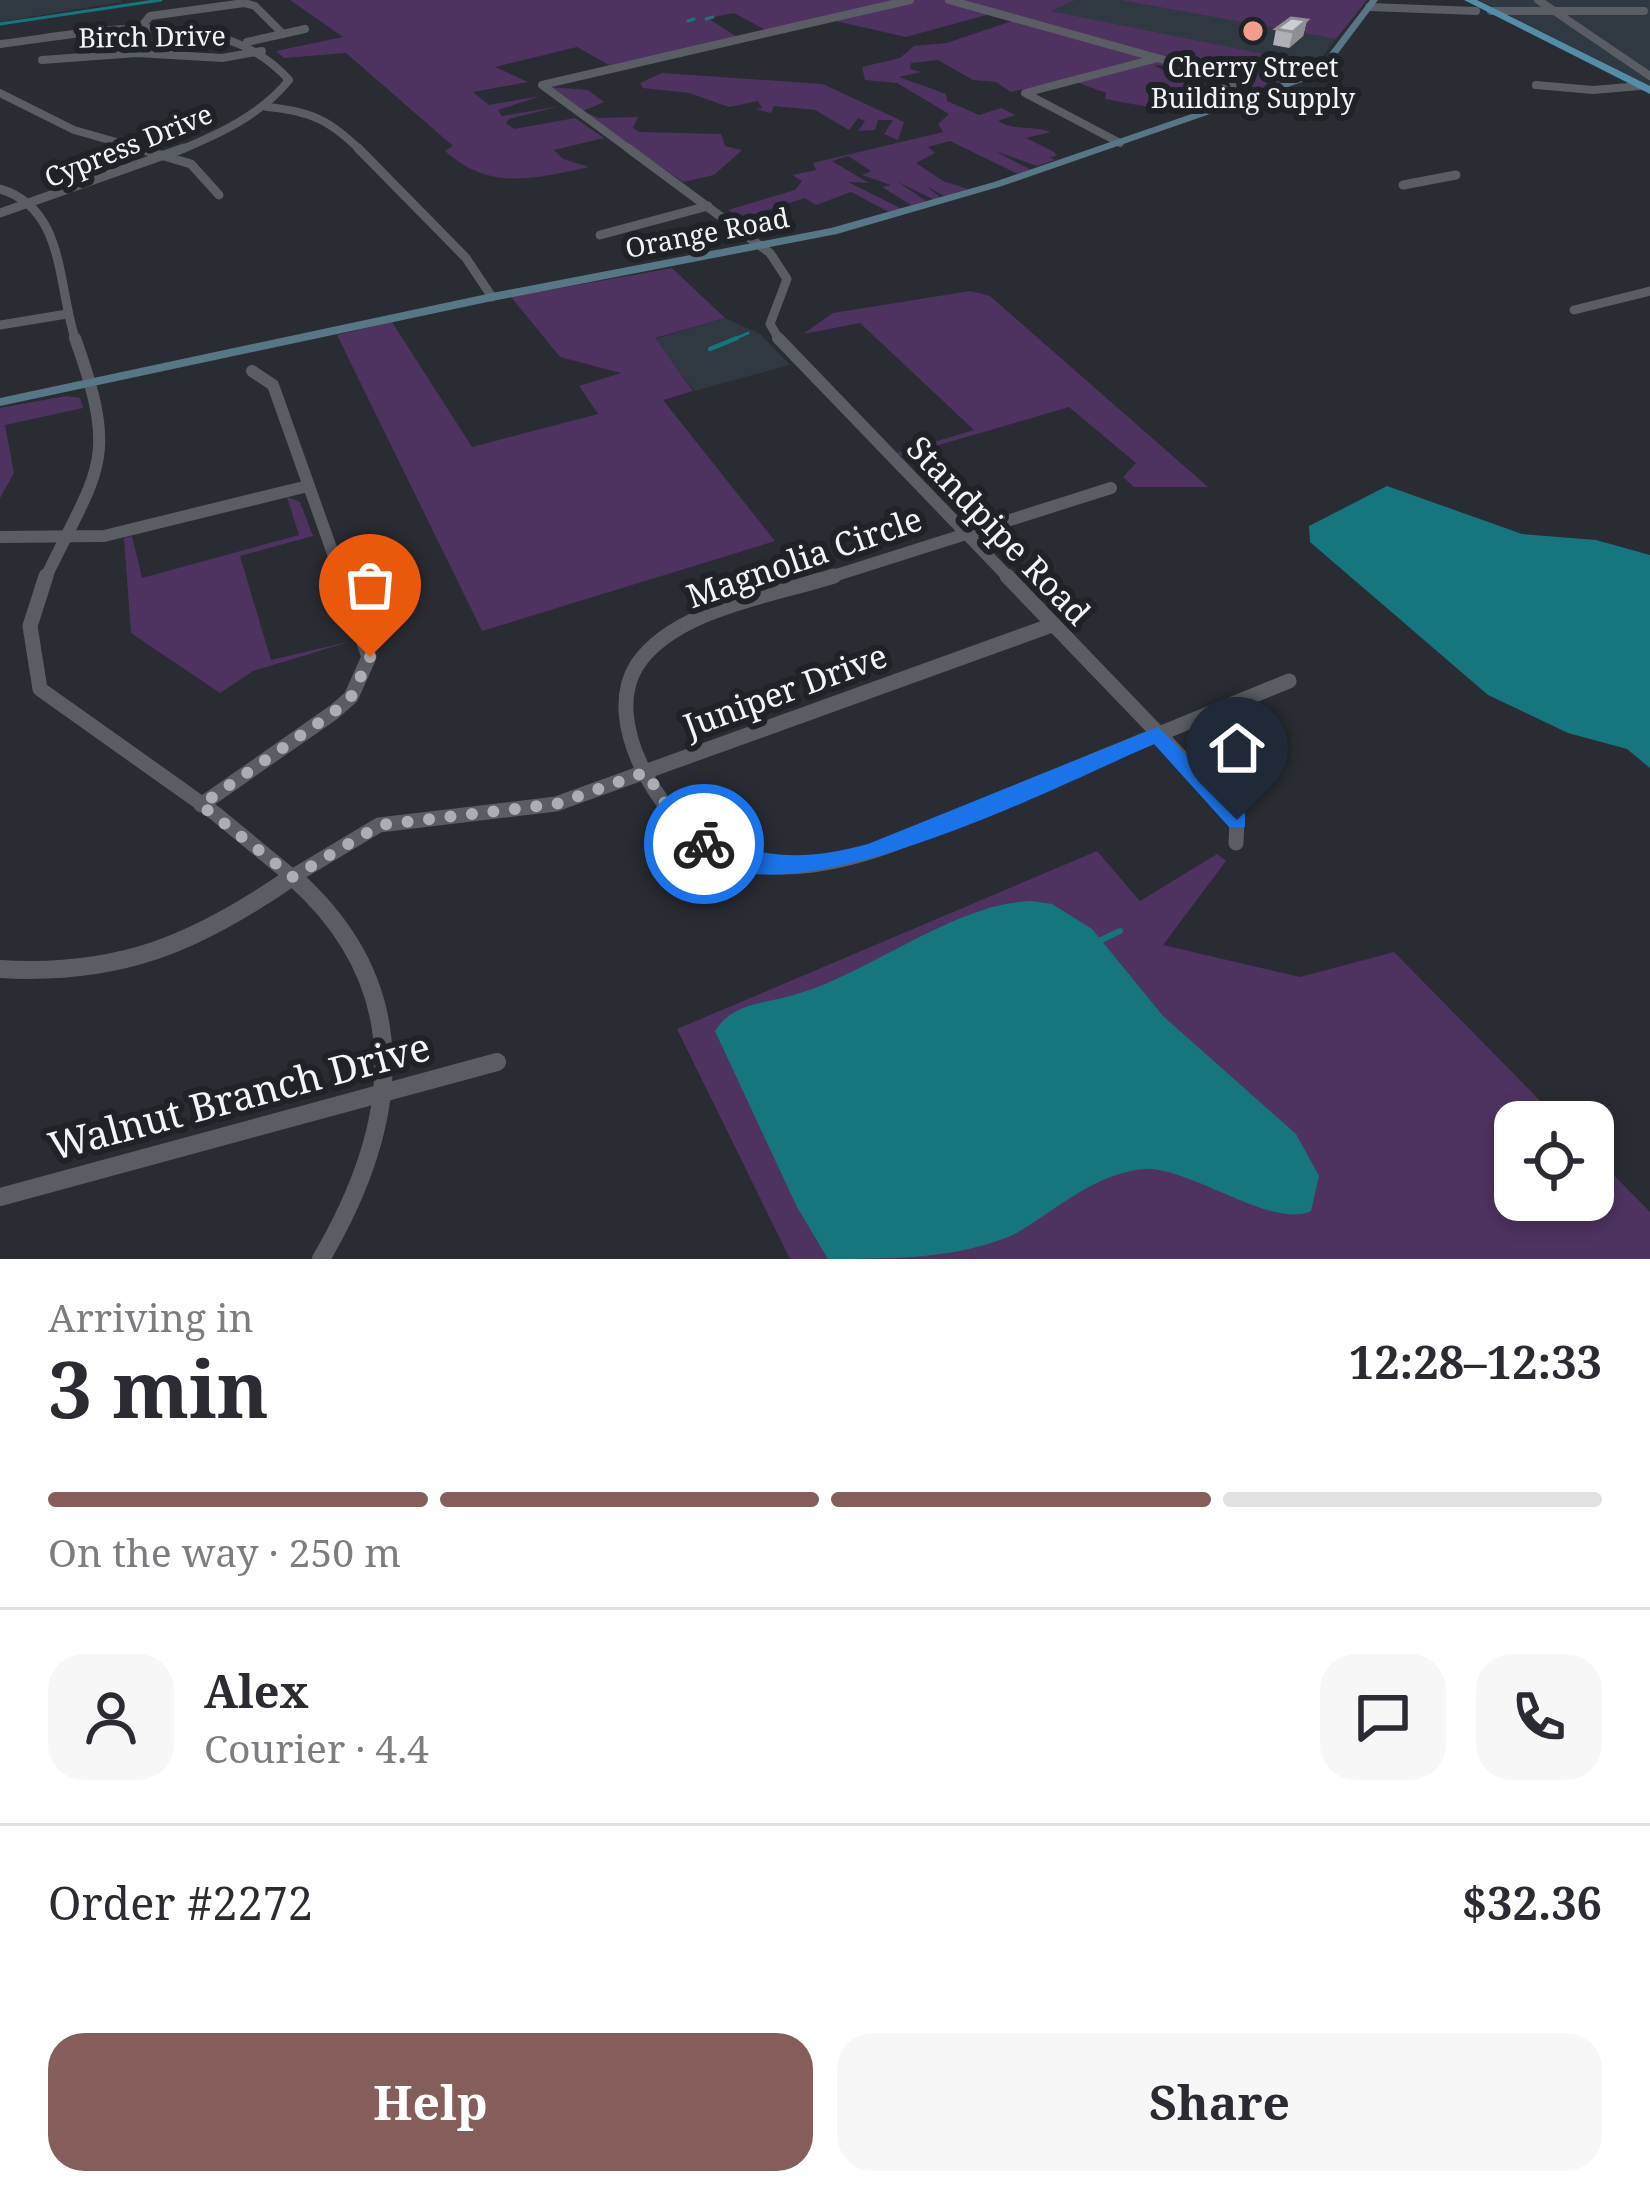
<!DOCTYPE html>
<meta charset="utf-8">
<style>
body{margin:0;font-family:"Noto Serif",serif;background:#f7f7f7;color:#2b2b33;height:100vh;display:flex;flex-direction:column;font-size:45px;white-space:nowrap}
*{box-sizing:border-box;margin:0}
p{font-size:39px;color:#7c7c81}
.icon{flex:none;width:66px;height:66px;fill:none;stroke:currentColor;stroke-width:2;stroke-linecap:round;stroke-linejoin:round}
.map{position:relative;height:1259px;overflow:hidden}
.panel{display:flex;flex-direction:column;background:#fff;flex:1}
.panel>*{flex:none}
.controls{position:absolute;left:1494px;top:1101px;display:grid;gap:24px}
.controls a{display:grid;place-items:center;width:120px;height:120px;border-radius:24px;background:#fff;box-shadow:0 6px 18px #0003;font-size:60px}
.pin{position:absolute;display:grid;place-items:center;width:102px;height:102px;color:#fff;margin:-123px -51px;border-radius:50% 50% 50% 0;rotate:-45deg;box-shadow:0 0 12px #0007}
.pin .icon{rotate:45deg}
.courier{position:absolute;display:grid;place-items:center;width:120px;height:120px;margin:-60px;border:9px solid #1a73e8;border-radius:50%;background:#fff;color:#222;box-shadow:0 3px 15px #0007}
.summary em{font-style:normal;font-weight:700}
.summary div{display:flex;flex-direction:column-reverse}
.summary{display:flex;align-items:center;justify-content:space-between;height:204px;padding:0 48px}
h1{font-size:78px;font-weight:700;line-height:90px}
.bar{display:grid;grid-template-columns:repeat(4,1fr);gap:18px 12px;align-content:center;height:144px;padding:0 48px}
.bar i{height:15px;border-radius:9px;background:#e1e1e2}
.bar .on{background:#855e5b}
.bar p{grid-column:span 4}
.line{display:flex;align-items:center;gap:30px;padding:0 48px;border-top:3px solid #e1e1e2}
.line div{flex:1}
.round{display:grid;place-items:center;flex:none;width:126px;height:126px;border-radius:36px;background:#f7f7f7}
.button{display:flex;gap:24px;margin-top:auto;padding:24px 48px}
.button a{flex:1;height:138px;border-radius:36px;background:#855e5b;color:#fff;font-size:48px;font-weight:700;line-height:138px;text-align:center}
.button a+a{background:#f7f7f7;color:#2b2b33}
.map>svg:first-child{display:block}
.built{fill:#303842}
.green{fill:#4e3360}
.water{fill:#16767e}
.lines{fill:none;stroke-linecap:round;stroke-linejoin:round}
.stream-far2{stroke:#16767e;stroke-width:3}
.stream-far1{stroke:#16767e;stroke-width:4.5}
.stream{stroke:#16767e;stroke-width:6}
.minor-far4{stroke:#5a5e64;stroke-width:8}
.minor-far3{stroke:#5a5e64;stroke-width:9}
.minor-far2{stroke:#5a5e64;stroke-width:12}
.minor-far1{stroke:#5a5e64;stroke-width:15}
.minor{stroke:#5a5e64;stroke-width:18}
.secondary{fill:#577686;fill-rule:evenodd}
.primary{fill:#548da8;fill-rule:evenodd}
.wall{fill:#afafb6}
.shaded-wall{fill:#8e8f94}
.building{fill:#cbccd4;stroke:#8e8f94;stroke-width:3}
.route{fill:#1a73e8}
.done{stroke:#acaeb3;stroke-width:12;stroke-dasharray:0 21.6}
.poi-dot{fill:#f49d8c;stroke:#1f2328;stroke-width:4.5}
.labels{text-anchor:middle;dominant-baseline:central;stroke-width:12;stroke-linejoin:round;paint-order:stroke}
.far-street-label{font-size:27px;fill:#f2f4f8;stroke:#1f2328}
.far-poi-label{font-size:27px;fill:#f2f4f8;stroke:#1f2328}
.street-label{font-size:33px;fill:#f2f4f8;stroke:#1f2328}
.near-street-label{font-size:39px;fill:#f2f4f8;stroke:#1f2328}
</style>
<div class="map">
<svg width="1650" height="1259" viewBox="0 0 1650 1259">
<rect width="100%" height="100%" fill="#292c32"/>
<!-- built -->
<g class="built">
<path d="M0 0H121V2L0 22Z"/>
<path d="M1076 0H1178L1167 8 1336 39 1314 68 1299 77 1047 11Z"/>
<path d="M1479 0H1650V86Z"/>
<path d="M725 318 760 334 790 365 694 391 655 339Z"/>
</g>
<!-- green -->
<g class="green">
<path d="M290 0H903L767 31 734 13 708 18 737 37 609 65 577 47 495 67 528 82 473 92 489 105 540 96 498 110 502 116 560 106 509 119 506 123 514 129 575 118 604 138 554 150 563 159 589 167C532 179 490 191 445 151L453 146 346 53 284 58 276 51 343 37Z"/>
<path d="M916 0H944L1011 18 953 0H1076L1050 11 1269 55 1299 77 1252 91 1184 67 1154 65 1173 76 1250 94 1187 114 1105 99 1106 93 1068 79 1011 92 996 82 973 80 938 60 911 63 910 69 922 72 899 77 946 94 947 101 979 115 1001 108 1015 115 998 121C1014 131 1033 125 1051 132L1026 138 1054 152 1057 156 1050 157 1055 160 1037 166 995 151 1031 170 1018 174 950 141 928 147 935 153 916 163 943 181 968 189 944 196 926 186 940 197 933 199 898 182 926 201 911 205 882 187 891 185 862 175 871 171 848 156 832 161 869 183 848 182 902 209 889 212 851 192 816 205 805 198 752 215 759 222 754 227 728 210 795 190 802 181 792 175 816 170 813 163 943 132 938 124 949 114 897 83 865 80 862 67 900 58 914 46 947 43 1012 21 990 14 906 37 831 20Z"/>
<path d="M1121 0H1367L1336 39Z"/>
<path d="M662 73 823 84 904 122 898 140 884 134 893 120H878L875 130 858 131 865 121 858 118 849 130 815 110 774 106 771 113 755 109 762 108 758 101 729 107 689 93 643 88 640 83Z"/>
<path d="M550 87 588 90 604 102 583 111 599 118 638 117 633 128 639 132 721 134 725 146 742 150 714 175 683 182 552 91Z"/>
<path d="M672 268 725 318 655 338 693 391 663 400 775 541 482 631 337 335 392 322 472 447 598 414 579 386 621 373 560 357 511 297Z"/>
<path d="M970 291 990 296 1208 487H1134L1123 477 1136 463 1069 407 901 456 897 453 974 430 860 323 803 334 833 313Z"/>
<path d="M66 396 80 398 83 408 5 425 14 473 0 498V408Z"/>
<path d="M287 497 300 502 313 536 240 556 271 660 352 641 253 671 220 693 131 633 124 538 132 536 142 578 299 535Z"/>
<path d="M1097 851 1140 901 1217 854 1226 861 1163 945 1300 977 1394 952 1561 1122H1515V1200H1593V1154L1650 1212V1259H790L677 1029Z"/>
</g>
<!-- water -->
<g class="water">
<path d="M1387 486 1522 534 1596 540 1650 555V768L1627 749 1568 733 1488 695 1310 542 1309 526Z"/>
<path d="M1031 901 1052 904 1092 929 1163 1016 1296 1134 1319 1176 1311 1211C1273 1230 1189 1166 1145 1169 1095 1173 1056 1210 1015 1234 959 1259 891 1259 828 1259L797 1207 715 1031C733 1002 766 1004 797 994 872 972 955 903 1031 901Z"/>
</g>
<g class="lines">
<!-- stream-far2 -->
<g class="stream-far2">
<path d="M706 19 713 17"/>
<path d="M688 21 694 19"/>
<path d="M0 24 161 0"/>
<path d="M730 341 748 333"/>
</g>
<!-- stream-far1 -->
<path class="stream-far1" d="M710 349 737 338"/>
<!-- stream -->
<path class="stream" d="M1101 940 1120 931"/>
<!-- minor-far4 -->
<g class="minor-far4">
<path d="M949 0 1175 63 1256 95"/>
<path d="M1538 0 1650 76"/>
<path d="M1369 7 1476 11"/>
<path d="M1491 11H1644"/>
<path d="M142 26 150 16 244 3 255 6 283 34"/>
<path d="M247 42 305 29"/>
<path d="M0 44C93 33 219 1 289 80 261 115 219 134 178 151"/>
<path d="M42 60 137 53 222 58 262 51"/>
<path d="M1536 85 1593 90 1640 86"/>
<path d="M0 93 74 130 148 151"/>
<path d="M267 107C310 111 330 120 361 151"/>
<path d="M1120 143 1025 93 1154 59"/>
<path d="M632 151 542 85 910 0"/>
</g>
<!-- minor-far3 -->
<g class="minor-far3">
<path d="M137 148 191 164 219 195"/>
<path d="M358 148 466 258 492 297"/>
<path d="M628 148 770 253 787 279 770 324 780 341"/>
<path d="M1403 185 1456 175"/>
<path d="M0 189C66 208 57 287 76 341"/>
<path d="M0 213 184 148"/>
<path d="M600 235 708 206"/>
<path d="M1574 310 1650 291"/>
<path d="M0 325 67 314"/>
</g>
<!-- minor-far2 -->
<g class="minor-far2">
<path d="M778 338 1010 579"/>
<path d="M252 371 273 385 342 579"/>
<path d="M0 537 104 536 308 486"/>
<path d="M45 579C98 468 120 463 75 338"/>
<path d="M824 579 1111 488"/>
</g>
<!-- minor-far1 -->
<g class="minor-far1">
<path d="M46 576 30 626 40 689 216 814 296 880"/>
<path d="M834 576C774 595 674 609 637 665 601 722 660 815 707 846 728 860 752 866 777 867 858 869 937 825 1010 795 1103 757 1196 719 1289 681"/>
<path d="M1007 576 1230 808 1237 820 1236 843"/>
<path d="M201 805 334 712 351 697 369 657 341 576"/>
<path d="M287 880 379 825 556 804 1052 625"/>
</g>
<!-- minor -->
<g class="minor">
<path d="M293 877C419 989 399 1126 321 1259"/>
<path d="M0 969C119 976 195 944 292 877"/>
<path d="M0 1197 497 1062"/>
</g>
<!-- secondary -->
<path class="secondary" d="M1370 0H1378L1327 68 1305 81 1002 186 837 234 492 301 0 406V398L492 293 831 228 994 182 1299 77 1321 64Z"/>
<!-- primary -->
<path class="primary" d="M1464 0H1477L1650 86V94Z"/>
</g>
<!-- wall -->
<path class="wall" d="M1307 20 1303 36 1289 48 1273 45 1276 29Z"/>
<!-- shaded-wall -->
<path class="shaded-wall" d="M1307 20 1303 36 1289 48 1293 32Z"/>
<!-- building -->
<path class="building" d="M1291 18 1307 20 1293 32 1276 29Z"/>
<!-- route -->
<path class="route" d="M1158 727 1245 814V827H1229L1154 744C1069 780 761 941 692 844L704 835C769 858 799 862 868 844Z"/>
<g class="lines">
<!-- done -->
<path class="done" d="M370 657 351 697 334 712 201 805 293 877 380 825 556 804 646 772 674 818 704 844"/>
</g>
<!-- markers -->
<circle class="poi-dot" cx="1253" cy="31" r="12"/>
<g class="labels">
<!-- far-street labels -->
<g class="far-street-label">
<text transform="translate(152 36) rotate(-1)">Birch Drive</text>
<text transform="translate(128 145) rotate(-22)">Cypress Drive</text>
<text transform="translate(707 232) rotate(-11)">Orange Road</text>
</g>
<!-- far-poi labels -->
<g class="far-poi-label">
<text x="1253" y="66">Cherry Street<tspan x="1253" dy="31">Building Supply</tspan></text>
</g>
<!-- street labels -->
<g class="street-label">
<text transform="translate(999 530) rotate(46)">Standpipe Road</text>
<text transform="translate(804 557) rotate(-19)">Magnolia Circle</text>
<text transform="translate(785 690) rotate(-20)">Juniper Drive</text>
</g>
<!-- near-street labels -->
<g class="near-street-label">
<text transform="translate(239 1095) rotate(-15)">Walnut Branch Drive</text>
</g>
</g>
</svg>
<div class="controls">
<a><svg class="icon" aria-label="locate" viewBox="0 0 24 24"><circle cx="12" cy="12" r="6"/><path d="M12 2v4M12 18v4M2 12h4M18 12h4"/></svg></a>
</div>
<div class="pin" style="left:370px;top:657px;background:#ea580c"><svg class="icon" aria-label="bag" viewBox="0 0 24 24"><path d="M5 8h14l-1 12H6zM9 8a3 3 0 0 1 6 0"/></svg></div>
<div class="pin" style="left:1237px;top:820px;background:#1f2937"><svg class="icon" aria-label="home" viewBox="0 0 24 24"><path d="M3 11l9-7 9 7M6 9v11h12V9"/></svg></div>
<div class="courier" style="left:704px;top:844px"><svg class="icon" aria-label="bike" viewBox="0 0 24 24"><circle cx="6" cy="16" r="4"/><circle cx="18" cy="16" r="4"/><path d="M6 16l4-8h5l3 8M10 8l3 8H6M13 5h3"/></svg></div>
</div>
<section class="panel">
<div class="summary"><div><h1>3 min</h1><p>Arriving in</p></div><em>12:28–12:33</em></div>
<div class="bar"><i class="on"></i><i class="on"></i><i class="on"></i><i></i><p>On the way · 250 m</p></div>
<div class="line" style="height:216px"><a class="round"><svg class="icon" aria-label="person" viewBox="0 0 24 24"><circle cx="12" cy="8" r="4"/><path d="M4 21q1-7 8-7t8 7"/></svg></a><div><b>Alex</b><p>Courier · 4.4</p></div><a class="round"><svg class="icon" aria-label="chat" viewBox="0 0 24 24"><path d="M4 5h16v11H9l-5 4z"/></svg></a><a class="round"><svg class="icon" aria-label="phone" viewBox="0 0 24 24"><path d="M5 4h4l2 5-3 2q2 4 5 5l2-3 5 2v4C11 20 4 13 5 4z"/></svg></a></div>
<div class="line" style="height:156px"><div>Order #2272</div><b>$32.36</b></div>
<div class="button"><a>Help</a><a>Share</a></div>
</section>
